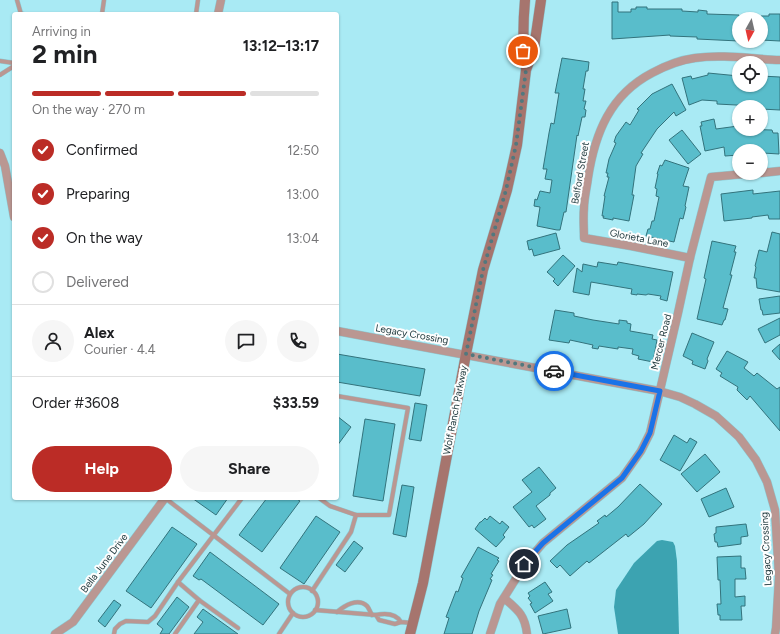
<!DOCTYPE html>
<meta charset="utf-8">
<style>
body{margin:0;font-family:Figtree,sans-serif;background:#f6f6f6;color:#202124;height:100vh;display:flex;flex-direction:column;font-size:15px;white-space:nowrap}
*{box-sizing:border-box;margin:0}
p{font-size:13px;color:#757577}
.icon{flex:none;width:22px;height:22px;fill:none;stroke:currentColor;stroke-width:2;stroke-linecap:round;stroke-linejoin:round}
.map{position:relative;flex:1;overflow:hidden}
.drawer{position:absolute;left:12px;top:12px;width:327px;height:488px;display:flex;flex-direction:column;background:#fff;border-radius:4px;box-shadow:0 1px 3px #0004}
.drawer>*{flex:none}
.needle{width:26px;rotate:188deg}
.tools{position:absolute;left:732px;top:12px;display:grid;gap:8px}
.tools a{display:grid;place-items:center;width:36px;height:36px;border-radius:50%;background:#fff;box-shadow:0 1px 3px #0004;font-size:20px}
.pin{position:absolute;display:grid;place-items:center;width:34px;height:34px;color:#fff;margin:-17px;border:2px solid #fff;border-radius:50%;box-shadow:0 1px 4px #0007}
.courier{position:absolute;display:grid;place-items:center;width:40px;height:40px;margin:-20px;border:3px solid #1a73e8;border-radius:50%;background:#fff;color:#222;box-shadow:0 1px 5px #0007}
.summary em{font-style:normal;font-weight:700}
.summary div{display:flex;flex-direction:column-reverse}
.summary{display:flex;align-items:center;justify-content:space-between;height:68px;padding:0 20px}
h1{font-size:26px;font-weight:700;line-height:30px}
.bar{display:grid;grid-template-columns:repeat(4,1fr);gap:6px 4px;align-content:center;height:48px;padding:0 20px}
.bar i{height:5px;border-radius:3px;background:#e0e0e0}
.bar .active{background:#bb2c26}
.bar p{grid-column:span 4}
.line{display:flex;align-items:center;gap:10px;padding:0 20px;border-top:1px solid #e0e0e0}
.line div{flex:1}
.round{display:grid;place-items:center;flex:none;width:42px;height:42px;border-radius:21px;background:#f6f6f6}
ol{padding:0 20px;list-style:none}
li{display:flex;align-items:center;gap:12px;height:44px}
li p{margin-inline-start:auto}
li .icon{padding:4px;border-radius:50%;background:#bb2c26;color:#fff;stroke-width:4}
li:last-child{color:#757577}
li i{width:22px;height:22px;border:2px solid #e0e0e0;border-radius:50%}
.cta{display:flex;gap:8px;margin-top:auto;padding:8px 20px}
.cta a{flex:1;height:46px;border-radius:24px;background:#bb2c26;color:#fff;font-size:16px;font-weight:700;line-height:46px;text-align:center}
.cta a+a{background:#f6f6f6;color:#202124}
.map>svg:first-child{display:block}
.water{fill:#3ca3b1}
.building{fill:#59bdcb;stroke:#33737c}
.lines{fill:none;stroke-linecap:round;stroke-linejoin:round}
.lane-casing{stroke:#8ec7d0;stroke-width:5}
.street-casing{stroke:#8ec7d0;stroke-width:9}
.secondary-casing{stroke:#8ec7d0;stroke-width:11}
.lane{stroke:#ba9792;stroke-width:4}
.street{stroke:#ba9792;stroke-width:8}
.secondary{stroke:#a6756e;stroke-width:10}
.done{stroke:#51787e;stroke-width:4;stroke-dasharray:0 7.2}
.route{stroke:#1a73e8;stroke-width:5}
.labels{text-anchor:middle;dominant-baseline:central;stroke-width:4;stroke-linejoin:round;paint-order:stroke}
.street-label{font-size:10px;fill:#213b3f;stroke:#fefefe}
</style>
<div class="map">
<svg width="780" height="634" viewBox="0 0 780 634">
<rect width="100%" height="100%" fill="#a9eaf4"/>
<!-- water -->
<path class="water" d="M662 540 673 542 675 546 677 561 679 634H618L614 607 616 590 634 563 657 541Z"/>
<!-- building -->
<g class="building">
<path d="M612 2H618V12H631V9H636V7H647V9H682V11L698 12V10L707 11V14L739 15V41L697 39V37L670 36V35L612 39Z"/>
<path d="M769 14H780V41L761 40V16H769Z"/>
<path d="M562 58 589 62 588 71H586L583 89H585L583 101H586L584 109 586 110 585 117H582L578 136 577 135 566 212H564L560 230H557L537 226 540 207 534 206 535 199 537 200 540 191 550 193 552 180 545 179 547 169H543L549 133 551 123 554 124 559 93H555Z"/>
<path d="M708 73 739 76V85H761V76L780 77V110L761 109V107L755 106 717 104V101L702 100 689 105 682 78 691 76 692 79 708 75Z"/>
<path d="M672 84 686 110 676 116 674 112 657 129 641 153 643 154 636 166 632 195H634L629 221 613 218V220L603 218 604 216H602L605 196H604L609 177H607L608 173H606L609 159 616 143 614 142 616 136 626 122 630 125 639 110 637 109 652 94Z"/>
<path d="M714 119 716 129 738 126V129L772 130 773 133H778L779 154 763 153 762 151H739V155L725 156 724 147 705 151 700 126H702L701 122Z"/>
<path d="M682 130 701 154 688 164 669 140Z"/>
<path d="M665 160 689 168 683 186 689 187 685 206 686 207 683 219 680 218 674 242 646 236 648 229H650L652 221H654L659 197 656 196 657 189 655 188 658 174H657L660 165 662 166Z"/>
<path d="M753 190V194L780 191V219H769L768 215 752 217V218L724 221 721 194Z"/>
<path d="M772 232 780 234V292L757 288 756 278H754L756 267 755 266 759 250 767 252Z"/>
<path d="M556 233 560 249 534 256 532 249 529 250 527 241Z"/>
<path d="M712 241 736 246 734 252H736L730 275H732L723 308 728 309 725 320H724L722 325 697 319 706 279 704 278Z"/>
<path d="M563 255 575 266 558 286 553 281 555 279 547 272Z"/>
<path d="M598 262 617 265 618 262 673 272 667 301 660 299 661 296 648 294 646 295 637 294V295L631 294 632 289 591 282 589 295 573 292 577 268 582 272 583 264 597 267Z"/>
<path d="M780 296V313L763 315 762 310H761L759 299Z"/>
<path d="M555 310 574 313V316L593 320 619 324V320L627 321V323L631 324 630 331 653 335 652 339 657 340 653 362 638 359 639 356 632 354 633 349 618 347V349L599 346 598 349 592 348 593 345 570 340 569 343 549 340Z"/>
<path d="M780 318V335L765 343 758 329Z"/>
<path d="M692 333 714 342 707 359 708 361 705 369 692 364 693 361 683 356Z"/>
<path d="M780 344V360L772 351Z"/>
<path d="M727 351 748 362 744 368 754 376 757 373 777 389 780 387V431L750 396 747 400 737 390 738 387 720 376 722 373 716 369Z"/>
<path d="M337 354 425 369 420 396 337 382Z"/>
<path d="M415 403 427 405 421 441 409 439Z"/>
<path d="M337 416 351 427 337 446Z"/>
<path d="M365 419 395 424 383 501 353 496Z"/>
<path d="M674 435 687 443 690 438 697 442 680 471 660 460Z"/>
<path d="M705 454 720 472 697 492 681 474Z"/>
<path d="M539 467 556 488 550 493V495L536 506 546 519 534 528 532 525 529 527 513 507 532 492 522 480Z"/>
<path d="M640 484 662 504 644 524 628 537 626 534 589 563 587 561 570 576 560 565 557 568 550 561 567 545 599 523 597 521 605 515 606 517 618 507Z"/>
<path d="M402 485 414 487 406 537 393 534Z"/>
<path d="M726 488 734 507 709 517 701 499Z"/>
<path d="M192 498H228L216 515Z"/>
<path d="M267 498H295L300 501 262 552 239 535Z"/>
<path d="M316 516 340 532 304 584 280 568Z"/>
<path d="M490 516 500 524 502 521 509 527 503 535 505 537 496 547 475 529 480 522H481L485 518 487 520Z"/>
<path d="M746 524 748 536 741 537V544L718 547 717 542H715L714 534 716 533V527Z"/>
<path d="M172 527 197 544 151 608 126 591Z"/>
<path d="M354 541 363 548 345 572 336 565Z"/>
<path d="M478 547 499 558 497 560 499 561 491 574 493 575 490 579 492 580 479 611 472 634H444L449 618 446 617 456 591 458 592 463 578 461 577Z"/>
<path d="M210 552 279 604 263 625 201 579 199 580 193 576Z"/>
<path d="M741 556V568H745L746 579H735V597L745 596V606H741L742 620H720V615H718L717 604H721L720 580H718L717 557Z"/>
<path d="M545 582 552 592 548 594 553 601 535 613 530 604 532 603 528 598 530 596 528 593Z"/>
<path d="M177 597 189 607 169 634H160L163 629 157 624Z"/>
<path d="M114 600 121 605 105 627 98 621Z"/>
<path d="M203 609 238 634H194L203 622 197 617Z"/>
<path d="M567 609 571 628 543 634 538 616Z"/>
</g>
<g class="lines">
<!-- lane casing -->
<g class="lane-casing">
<g id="lane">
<path d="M17 0 21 14H23"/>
<path d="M102 14 104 0"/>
<path d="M196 14 198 0"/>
<path d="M0 61 14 63"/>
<path d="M0 75 14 66"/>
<path d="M165 498 290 594"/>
<path d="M319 498 330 506 356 515"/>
<circle cx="303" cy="602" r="15"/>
<path d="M312 591 351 532 356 515H389L408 408 337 396"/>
<path d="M199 600 238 628"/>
<path d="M315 610 376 615"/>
<path d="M337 612C344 606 358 597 367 606 369 608 370 612 372 615"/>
<path d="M401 622C396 614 386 613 376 615L379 620 395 624 401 622 412 623"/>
<path d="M114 634 115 629 120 624 126 621 148 622 155 616 178 582 242 498"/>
<path d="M175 634 199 600 178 582"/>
<path d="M279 634 293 613"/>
</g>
</g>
<!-- street casing -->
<g class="street-casing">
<g id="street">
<path d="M218 14 221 0"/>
<path d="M0 153 5 166 14 217"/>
<path d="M761 173 780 171"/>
<path d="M690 258 631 246 584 238C584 228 583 218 584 208 584 198 587 187 588 178 595 133 610 95 652 73 665 66 680 60 695 58 723 54 752 59 780 60"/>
<path d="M337 331 659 391 680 397 695 404 716 416 739 437 756 460 767 482 775 510 779 577 776 628 775 634"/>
<path d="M504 598C518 610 525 615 527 634"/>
<path d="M55 634 73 622 165 498"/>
<path d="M490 634 500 604 525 564 543 543 622 478 641 451 650 433 678 313 690 258 711 177 756 173"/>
</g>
</g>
<!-- secondary casing -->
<g class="secondary-casing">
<g id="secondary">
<path d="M525 0C523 23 522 45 526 68"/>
<path d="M410 634 423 583 466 354 483 270 507 190 517 145 526 70 534 48 541 0"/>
</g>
</g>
<!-- lane -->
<use href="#lane" class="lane"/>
<!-- street -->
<use href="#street" class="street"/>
<!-- secondary -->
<use href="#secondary" class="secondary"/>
</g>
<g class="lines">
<!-- done -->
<path class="done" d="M523 51 526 70 516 145 506 190 483 270 466 354 554 371"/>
<!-- route -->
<path class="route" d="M524 564 543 543 622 478 641 451 650 433 660 391 554 371"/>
</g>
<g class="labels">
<!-- street labels -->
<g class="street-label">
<text transform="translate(580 173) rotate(-80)">Belford Street</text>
<text transform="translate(639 238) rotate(11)">Glorieta Lane</text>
<text transform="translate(412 334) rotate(10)">Legacy Crossing</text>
<text transform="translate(661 342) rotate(-76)">Mercer Road</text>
<text transform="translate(455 410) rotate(-79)">Wolf Ranch Parkway</text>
<text transform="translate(766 549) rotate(-93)">Legacy Crossing</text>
<text transform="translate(104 563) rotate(-53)">Bella June Drive</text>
</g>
</g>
</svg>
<div class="tools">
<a><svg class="needle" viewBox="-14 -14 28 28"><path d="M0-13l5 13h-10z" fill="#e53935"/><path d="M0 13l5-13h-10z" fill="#757577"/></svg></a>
<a><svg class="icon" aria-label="locate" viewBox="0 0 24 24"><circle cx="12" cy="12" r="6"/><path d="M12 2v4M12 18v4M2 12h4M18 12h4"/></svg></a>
<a>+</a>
<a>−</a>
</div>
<div class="pin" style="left:523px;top:51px;background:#ea580c"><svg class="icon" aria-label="bag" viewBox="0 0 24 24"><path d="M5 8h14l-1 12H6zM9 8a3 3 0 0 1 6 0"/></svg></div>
<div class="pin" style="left:524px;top:564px;background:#1f2937"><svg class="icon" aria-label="home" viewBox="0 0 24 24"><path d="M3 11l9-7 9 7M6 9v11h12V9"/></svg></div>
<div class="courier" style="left:554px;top:371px"><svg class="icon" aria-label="car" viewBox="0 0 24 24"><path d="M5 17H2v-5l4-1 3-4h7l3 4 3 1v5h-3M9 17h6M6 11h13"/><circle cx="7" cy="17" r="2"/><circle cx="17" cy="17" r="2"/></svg></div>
<section class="drawer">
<div class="summary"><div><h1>2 min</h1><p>Arriving in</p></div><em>13:12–13:17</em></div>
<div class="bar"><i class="active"></i><i class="active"></i><i class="active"></i><i></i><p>On the way · 270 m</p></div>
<ol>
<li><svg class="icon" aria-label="check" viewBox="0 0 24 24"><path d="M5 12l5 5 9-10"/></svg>Confirmed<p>12:50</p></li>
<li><svg class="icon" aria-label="check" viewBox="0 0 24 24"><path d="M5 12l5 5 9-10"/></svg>Preparing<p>13:00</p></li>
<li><svg class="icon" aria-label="check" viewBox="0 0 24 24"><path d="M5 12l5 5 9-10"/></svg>On the way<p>13:04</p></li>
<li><i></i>Delivered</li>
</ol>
<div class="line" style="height:72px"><a class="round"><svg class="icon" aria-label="person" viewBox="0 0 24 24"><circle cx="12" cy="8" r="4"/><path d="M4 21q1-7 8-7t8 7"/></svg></a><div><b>Alex</b><p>Courier · 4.4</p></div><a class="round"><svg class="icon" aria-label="chat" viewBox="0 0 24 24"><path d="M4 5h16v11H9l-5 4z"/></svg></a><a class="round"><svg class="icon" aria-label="phone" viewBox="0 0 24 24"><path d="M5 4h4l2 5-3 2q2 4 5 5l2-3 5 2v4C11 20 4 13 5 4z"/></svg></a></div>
<div class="line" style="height:52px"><div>Order #3608</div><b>$33.59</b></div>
<div class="cta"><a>Help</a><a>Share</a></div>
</section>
</div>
